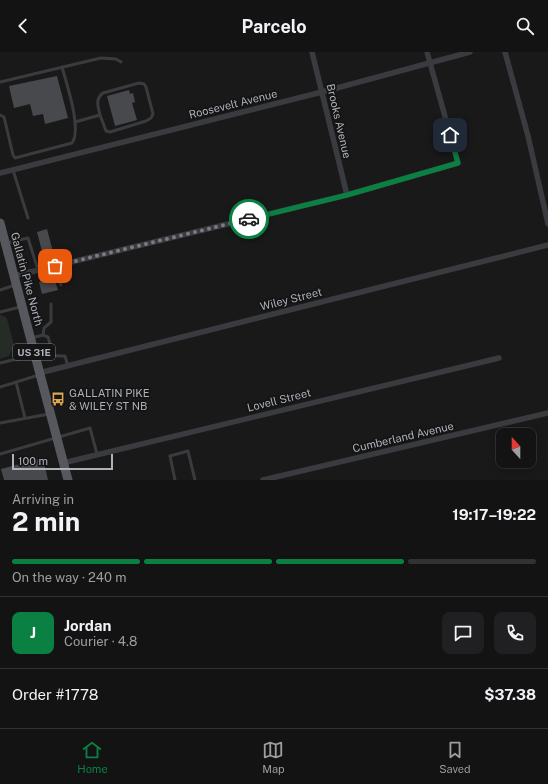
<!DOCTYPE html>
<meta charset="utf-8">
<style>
body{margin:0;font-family:"Public Sans",sans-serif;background:#202022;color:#f1f3f6;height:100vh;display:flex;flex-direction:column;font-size:15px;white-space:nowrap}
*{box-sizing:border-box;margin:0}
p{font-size:13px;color:#9d9ea0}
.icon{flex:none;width:22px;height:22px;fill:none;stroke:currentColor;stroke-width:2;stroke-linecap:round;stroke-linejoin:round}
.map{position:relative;height:428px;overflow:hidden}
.sheet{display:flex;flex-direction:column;background:#131314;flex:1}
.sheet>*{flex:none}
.needle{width:26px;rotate:339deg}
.controls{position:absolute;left:496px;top:376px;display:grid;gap:8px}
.controls a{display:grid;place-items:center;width:40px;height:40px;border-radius:8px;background:#131314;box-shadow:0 2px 10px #0003,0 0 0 1px #323234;font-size:20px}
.scale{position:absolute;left:12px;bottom:10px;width:101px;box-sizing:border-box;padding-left:4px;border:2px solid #adb1b8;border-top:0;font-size:11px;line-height:14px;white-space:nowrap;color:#adb1b8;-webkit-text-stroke:3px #141415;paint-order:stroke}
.pin{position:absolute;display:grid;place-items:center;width:34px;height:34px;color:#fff;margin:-17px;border-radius:8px;box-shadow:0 2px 6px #0006}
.courier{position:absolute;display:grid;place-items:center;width:40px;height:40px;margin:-20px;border:3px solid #0b8043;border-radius:50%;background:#fff;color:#222;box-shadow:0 1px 5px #0007}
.summary em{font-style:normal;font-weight:700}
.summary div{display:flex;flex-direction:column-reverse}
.summary{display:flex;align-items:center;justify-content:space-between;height:68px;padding:0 12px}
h1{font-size:26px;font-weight:700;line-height:30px}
.bar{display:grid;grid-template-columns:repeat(4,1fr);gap:6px 4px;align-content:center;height:48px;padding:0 12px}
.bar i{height:5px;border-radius:3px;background:#323234}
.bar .on{background:#0b8043}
.bar p{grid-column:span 4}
.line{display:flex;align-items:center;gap:10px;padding:0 12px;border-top:1px solid #323234}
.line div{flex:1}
.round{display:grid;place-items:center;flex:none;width:42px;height:42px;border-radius:8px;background:#202022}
header{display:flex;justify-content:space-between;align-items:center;height:52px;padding:0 12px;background:#131314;font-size:18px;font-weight:700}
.dock{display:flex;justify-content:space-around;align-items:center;height:56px;border-top:1px solid #323234;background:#131314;font-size:11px;color:#9d9ea0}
.dock a{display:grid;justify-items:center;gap:2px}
.dock .on{color:#0b8043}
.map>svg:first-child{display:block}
.green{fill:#252c26}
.building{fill:#48494c}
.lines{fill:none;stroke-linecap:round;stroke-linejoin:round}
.lane{stroke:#3a3b3f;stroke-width:3}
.street{stroke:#3a3b3f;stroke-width:5.5}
.primary{stroke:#56585e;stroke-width:9}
.done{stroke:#797c81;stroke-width:4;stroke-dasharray:0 7.2}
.route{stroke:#0b8043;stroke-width:5}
.labels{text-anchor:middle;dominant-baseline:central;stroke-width:3.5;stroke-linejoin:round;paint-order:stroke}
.shield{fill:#141415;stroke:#7f8287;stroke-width:1}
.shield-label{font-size:10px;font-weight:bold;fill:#adb1b8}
.street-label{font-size:11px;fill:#adb1b8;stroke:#141415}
.poi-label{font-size:11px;fill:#adb1b8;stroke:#141415;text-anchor:start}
</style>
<header><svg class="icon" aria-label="back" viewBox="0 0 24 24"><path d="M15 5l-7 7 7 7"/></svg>Parcelo<svg class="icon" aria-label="search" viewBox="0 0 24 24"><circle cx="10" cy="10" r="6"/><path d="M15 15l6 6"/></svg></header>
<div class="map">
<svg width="548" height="428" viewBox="0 0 548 428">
<rect width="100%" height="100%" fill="#19191a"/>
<!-- green -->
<path class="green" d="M0 263 4 264 7 267 14 293 9 304 0 307Z"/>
<!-- building -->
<g class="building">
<path d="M57 24 68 66 45 72 43 62 33 64 30 52 14 56 9 34Z"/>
<path d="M129 38 130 42 133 41 135 50 132 51 137 68 115 74 107 44Z"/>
<path d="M47 177 53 200 43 203 37 180Z"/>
<path d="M54 226 58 238 42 242 39 230Z"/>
<path d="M43 406 48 428H4L1 417Z"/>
</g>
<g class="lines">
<!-- lane -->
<g class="lane">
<path d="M0 30 101 6 116 7 121 10"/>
<path d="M0 63 4 65 13 103 15 106 72 91C82 77 67 33 62 15"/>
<path d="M75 70 100 63 106 79 110 80 146 69 151 66 153 62 146 35 144 32 139 31 103 41C95 47 98 54 100 63"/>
<path d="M13 118 28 166"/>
<path d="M6 191 28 186 38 218"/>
<path d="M55 214 61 233"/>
<path d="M0 238 15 233"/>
<path d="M0 260 20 255"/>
<path d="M43 283 44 276 51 270V252"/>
<path d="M31 286 43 283 48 285 53 303 58 304H65L68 314"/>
<path d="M0 311 33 303"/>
<path d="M16 330 25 366"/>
<path d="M0 335 39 323"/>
<path d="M0 371 49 362"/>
<path d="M0 402 90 376 97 402"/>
<path d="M175 428 170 404 188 399 195 428"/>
</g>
<!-- street -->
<g class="street">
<path d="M312 0 347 143"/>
<path d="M505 0 528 84 548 172"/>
<path d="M0 121 322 40 470 0"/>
<path d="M14 224 347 143 458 111 427 0"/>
<path d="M39 321 548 193"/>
<path d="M63 411 499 306"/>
<path d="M263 428 548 361"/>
</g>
<!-- primary -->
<path class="primary" d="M0 171 68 428"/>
</g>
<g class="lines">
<!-- done -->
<path class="done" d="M55 214 249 167"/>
<!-- route -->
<path class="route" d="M249 167 347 143 458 111 450 83"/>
</g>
<!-- icons -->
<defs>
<g id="bus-bare" transform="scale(1.08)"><path d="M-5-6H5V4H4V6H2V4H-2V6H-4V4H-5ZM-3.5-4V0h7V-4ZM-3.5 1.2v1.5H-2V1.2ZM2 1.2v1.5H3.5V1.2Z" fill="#dca74f" stroke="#141415" stroke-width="2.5" paint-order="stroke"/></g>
</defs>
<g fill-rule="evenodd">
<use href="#bus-bare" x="58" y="347"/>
</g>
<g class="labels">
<!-- shield labels -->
<rect class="shield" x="13" y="292" width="42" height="16" rx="3"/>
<g class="shield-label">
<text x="34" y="300">US 31E</text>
</g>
<!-- street labels -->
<g class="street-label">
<text transform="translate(233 52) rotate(-14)">Roosevelt Avenue</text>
<text transform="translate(339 69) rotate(77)">Brooks Avenue</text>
<text transform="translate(27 227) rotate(75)">Gallatin Pike North</text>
<text transform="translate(291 247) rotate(-14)">Wiley Street</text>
<text transform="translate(279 348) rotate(-14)">Lovell Street</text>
<text transform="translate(403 385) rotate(-13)">Cumberland Avenue</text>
</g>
<!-- poi labels -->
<g class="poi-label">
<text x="69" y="341">GALLATIN PIKE<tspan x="69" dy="13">&amp; WILEY ST NB</tspan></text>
</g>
</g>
</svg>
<div class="controls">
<a><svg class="needle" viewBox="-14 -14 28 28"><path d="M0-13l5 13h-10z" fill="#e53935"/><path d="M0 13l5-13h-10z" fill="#9d9ea0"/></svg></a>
</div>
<div class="scale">100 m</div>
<div class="pin" style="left:55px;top:214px;background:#ea580c"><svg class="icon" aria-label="bag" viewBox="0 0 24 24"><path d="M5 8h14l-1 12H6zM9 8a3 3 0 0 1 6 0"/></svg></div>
<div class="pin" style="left:450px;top:83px;background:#1f2937"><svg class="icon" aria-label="home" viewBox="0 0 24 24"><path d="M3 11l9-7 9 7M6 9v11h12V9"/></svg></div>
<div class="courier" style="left:249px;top:167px"><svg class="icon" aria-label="car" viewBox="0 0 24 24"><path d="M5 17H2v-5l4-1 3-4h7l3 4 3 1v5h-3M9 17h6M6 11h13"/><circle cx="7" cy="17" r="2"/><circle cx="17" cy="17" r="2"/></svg></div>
</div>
<section class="sheet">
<div class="summary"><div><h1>2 min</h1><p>Arriving in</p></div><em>19:17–19:22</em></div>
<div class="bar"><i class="on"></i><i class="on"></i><i class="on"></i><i></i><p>On the way · 240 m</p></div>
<div class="line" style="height:72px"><b class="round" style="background:#0b8043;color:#fff">J</b><div><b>Jordan</b><p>Courier · 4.8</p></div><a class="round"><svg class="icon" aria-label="chat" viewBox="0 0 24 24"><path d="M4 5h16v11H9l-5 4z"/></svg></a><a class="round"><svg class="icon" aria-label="phone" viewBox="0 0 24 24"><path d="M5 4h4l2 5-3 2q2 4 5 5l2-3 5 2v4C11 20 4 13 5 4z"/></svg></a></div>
<div class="line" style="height:52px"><div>Order #1778</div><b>$37.38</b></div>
</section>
<nav class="dock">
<a class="on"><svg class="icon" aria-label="home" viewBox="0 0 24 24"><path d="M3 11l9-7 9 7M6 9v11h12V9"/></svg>Home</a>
<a><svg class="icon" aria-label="map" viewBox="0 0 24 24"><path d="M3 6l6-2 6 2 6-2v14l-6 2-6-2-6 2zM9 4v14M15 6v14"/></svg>Map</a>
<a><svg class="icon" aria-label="saved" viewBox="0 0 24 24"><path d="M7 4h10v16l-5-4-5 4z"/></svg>Saved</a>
</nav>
